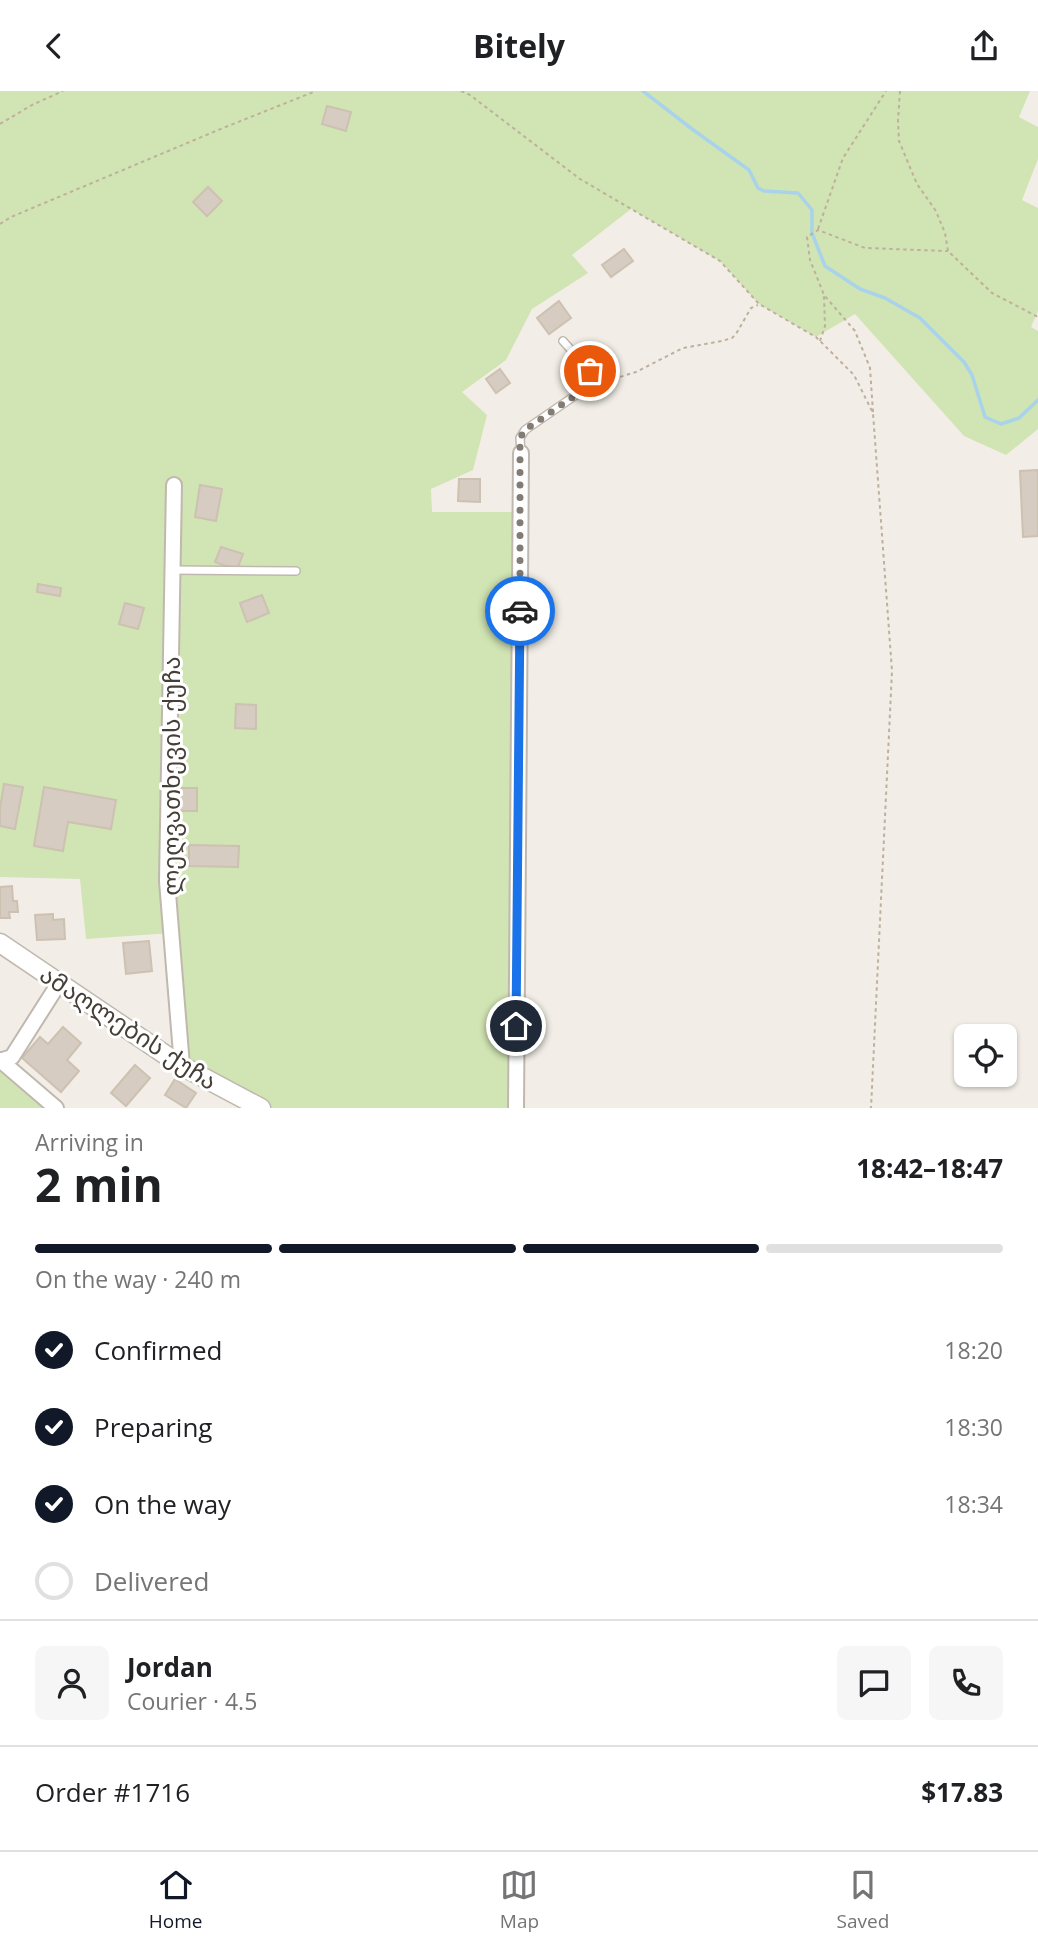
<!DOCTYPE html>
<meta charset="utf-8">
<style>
body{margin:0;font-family:"Open Sans","Noto Sans Georgian",sans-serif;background:#f6f6f6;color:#202124;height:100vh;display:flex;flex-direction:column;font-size:26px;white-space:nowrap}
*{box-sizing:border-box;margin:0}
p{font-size:23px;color:#757577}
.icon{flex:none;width:38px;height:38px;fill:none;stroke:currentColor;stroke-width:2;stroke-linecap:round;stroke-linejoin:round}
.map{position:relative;height:1017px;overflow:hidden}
.sheet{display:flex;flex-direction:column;background:#fff;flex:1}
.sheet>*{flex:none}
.buttons{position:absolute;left:954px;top:933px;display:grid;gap:14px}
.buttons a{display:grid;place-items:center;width:63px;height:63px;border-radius:10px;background:#fff;box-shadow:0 2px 5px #0004;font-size:35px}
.pin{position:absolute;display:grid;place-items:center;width:60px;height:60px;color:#fff;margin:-30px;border:4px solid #fff;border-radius:50%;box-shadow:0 2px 7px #0007}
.courier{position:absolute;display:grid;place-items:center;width:70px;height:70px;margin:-35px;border:5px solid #1a73e8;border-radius:50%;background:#fff;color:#222;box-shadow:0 2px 9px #0007}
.summary em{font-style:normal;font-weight:700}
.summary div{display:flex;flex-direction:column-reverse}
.summary{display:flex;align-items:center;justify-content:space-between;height:119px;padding:0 35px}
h1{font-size:46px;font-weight:700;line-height:52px}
.bar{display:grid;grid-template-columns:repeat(4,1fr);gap:10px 7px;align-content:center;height:84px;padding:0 35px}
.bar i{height:9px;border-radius:5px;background:#e0e0e0}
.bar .current{background:#111827}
.bar p{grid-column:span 4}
.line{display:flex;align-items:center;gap:18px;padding:0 35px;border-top:2px solid #e0e0e0}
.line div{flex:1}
.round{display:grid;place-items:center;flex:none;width:74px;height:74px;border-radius:10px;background:#f6f6f6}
ol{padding:0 35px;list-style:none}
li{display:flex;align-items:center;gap:21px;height:77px}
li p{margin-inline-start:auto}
li .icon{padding:7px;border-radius:50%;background:#111827;color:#fff;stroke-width:4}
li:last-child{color:#757577}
li i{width:38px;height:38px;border:4px solid #e0e0e0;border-radius:50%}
header{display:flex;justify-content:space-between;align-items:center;height:91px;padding:0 35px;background:#fff;font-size:32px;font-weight:700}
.tabs{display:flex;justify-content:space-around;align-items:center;height:98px;border-top:2px solid #e0e0e0;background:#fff;font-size:19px;color:#757577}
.tabs a{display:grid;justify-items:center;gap:4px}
.tabs .current{color:#111827}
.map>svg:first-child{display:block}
.green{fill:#d1e4b3}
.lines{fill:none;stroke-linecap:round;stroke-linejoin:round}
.stream{stroke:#a8d3eb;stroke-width:3.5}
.building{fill:#d6ccc1;stroke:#cdc1b1;stroke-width:2}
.service-casing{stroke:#c0b8ae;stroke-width:10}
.minor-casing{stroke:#c0b8ae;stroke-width:18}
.tertiary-casing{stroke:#c0b8ae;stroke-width:21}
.path{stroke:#beb09d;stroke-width:2;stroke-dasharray:3.5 3.5;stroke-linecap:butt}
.service{stroke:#fff;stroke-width:7}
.minor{stroke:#fff;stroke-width:14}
.tertiary{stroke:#fff;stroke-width:18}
.done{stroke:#827c75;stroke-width:7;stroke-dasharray:0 12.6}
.route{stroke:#1a73e8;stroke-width:9}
.labels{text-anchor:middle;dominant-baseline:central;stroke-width:6;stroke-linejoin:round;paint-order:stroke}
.street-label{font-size:24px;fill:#453f37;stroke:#fff}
</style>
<header><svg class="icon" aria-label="back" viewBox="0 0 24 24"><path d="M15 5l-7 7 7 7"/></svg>Bitely<svg class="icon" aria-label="share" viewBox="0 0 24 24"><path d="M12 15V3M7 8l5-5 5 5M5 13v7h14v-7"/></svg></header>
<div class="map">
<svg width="1038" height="1017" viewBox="0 0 1038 1017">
<rect width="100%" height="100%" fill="#f2eee7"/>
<!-- green -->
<g class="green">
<path d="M0 0H1030L1019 26 1038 36V68L1022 109 1038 117V220L1031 236 1038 240V338L1006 364 964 345 855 223 816 246 759 213 720 170 631 118 572 164 588 182 532 218 506 269 462 301 487 324 473 379 431 398 432 421H514L510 1017H261L182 975 171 842 86 848 80 788 0 786Z"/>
<path d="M0 969 56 1017H0Z"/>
</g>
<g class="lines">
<!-- stream -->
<path class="stream" d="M643 0 692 38 749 79 758 97 764 100 798 102 812 119V142L825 175 860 198 885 207 920 227 964 271 972 284 985 326 1001 333 1019 327 1038 309"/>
</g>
<!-- building -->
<g class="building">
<path d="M327 15 351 21 346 40 322 33Z"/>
<path d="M208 96 222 110 207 125 193 111Z"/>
<path d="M624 158 633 170 611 186 602 174Z"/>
<path d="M559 210 571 227 549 243 537 227Z"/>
<path d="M500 278 510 292 496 302 486 288Z"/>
<path d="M1038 379V445L1023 446 1020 380Z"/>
<path d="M459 388H480V411L458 410Z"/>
<path d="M200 394 222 398 216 430 195 426Z"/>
<path d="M221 456 243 463 237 479 215 471Z"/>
<path d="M38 493 61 497 60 505 37 501Z"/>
<path d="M262 504 269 522 247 531 240 512Z"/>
<path d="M125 512 144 517 138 538 119 533Z"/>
<path d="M236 613 256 614V638L235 637Z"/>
<path d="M4 693 23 696 15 738 0 735V717Z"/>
<path d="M44 696 116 709 111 738 68 731 63 760 34 755Z"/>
<rect x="178" y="697" width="19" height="23"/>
<path d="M189 754 239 755 238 776 189 775Z"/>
<path d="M12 795 13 810H17L18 821H9L10 827H0V796Z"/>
<path d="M53 823V829L64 828 65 848 37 849 35 824Z"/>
<path d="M149 850 152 880 126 883 123 852Z"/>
<path d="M63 936 81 952 67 969 79 980 61 1001 22 967 40 946 48 953Z"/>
<path d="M135 974 150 987 126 1015 111 1002Z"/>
<path d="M175 988 196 1002 186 1017 165 1004Z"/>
</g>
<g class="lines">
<!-- service casing -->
<g class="service-casing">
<g id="service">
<path d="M521 362 520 347 525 339 589 295 592 286 590 280 563 250"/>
<path d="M173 479 296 480"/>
</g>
</g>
<!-- minor casing -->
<g class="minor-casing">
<g id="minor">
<path d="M174 394 167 790 182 975"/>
<path d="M0 969 56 1017"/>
<path d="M0 970 12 966 59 892"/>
<path d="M516 1017 521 362"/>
</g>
</g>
<!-- tertiary casing -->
<g class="tertiary-casing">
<path id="tertiary" d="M0 852 182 975 261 1017"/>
</g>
<!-- path -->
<g class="path">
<path d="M461 0 470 4 580 88 720 170 759 213 816 246 854 284 873 322 892 580 871 1017"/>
<path d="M900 0 898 29 899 50 917 93 936 120 945 142 948 160 992 202 1038 226"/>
<path d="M0 33 32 14 63 0"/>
<path d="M0 133 11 126 223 37 316 0"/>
<path d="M818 138 843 67 886 0"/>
<path d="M820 250 825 235 824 205"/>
<path d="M600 292 636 281 683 257 722 250 732 247 736 243 751 217 758 214"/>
<path d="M873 321 870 277 855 240 824 204 810 169 807 146 818 139 865 157 948 160"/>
</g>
<!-- service -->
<use href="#service" class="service"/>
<!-- minor -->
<use href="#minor" class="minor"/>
<!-- tertiary -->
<use href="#tertiary" class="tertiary"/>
</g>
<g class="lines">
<!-- done -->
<path class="done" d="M520 520V347L525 339 589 295 592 286 590 280"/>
<!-- route -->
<path class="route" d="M516 935 520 520"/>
</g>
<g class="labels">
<!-- street labels -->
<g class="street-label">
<text transform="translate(170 685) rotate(-90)">ლეღვათხევის ქუჩა</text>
<text transform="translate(129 936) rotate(33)">ამაღლების ქუჩა</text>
</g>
</g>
</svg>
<div class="buttons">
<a><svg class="icon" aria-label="locate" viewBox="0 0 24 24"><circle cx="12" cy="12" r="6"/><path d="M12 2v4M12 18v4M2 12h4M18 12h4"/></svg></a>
</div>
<div class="pin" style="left:590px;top:280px;background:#ea580c"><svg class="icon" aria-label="bag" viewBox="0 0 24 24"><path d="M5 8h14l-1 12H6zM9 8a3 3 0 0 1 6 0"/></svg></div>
<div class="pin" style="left:516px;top:935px;background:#1f2937"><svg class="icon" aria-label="home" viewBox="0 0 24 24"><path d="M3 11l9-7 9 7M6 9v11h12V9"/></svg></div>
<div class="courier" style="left:520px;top:520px"><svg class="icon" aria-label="car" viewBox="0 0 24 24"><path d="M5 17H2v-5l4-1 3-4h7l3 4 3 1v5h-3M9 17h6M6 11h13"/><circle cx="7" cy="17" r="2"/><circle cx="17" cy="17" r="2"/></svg></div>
</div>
<section class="sheet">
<div class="summary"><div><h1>2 min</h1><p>Arriving in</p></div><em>18:42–18:47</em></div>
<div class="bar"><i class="current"></i><i class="current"></i><i class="current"></i><i></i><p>On the way · 240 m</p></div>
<ol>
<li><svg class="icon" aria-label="check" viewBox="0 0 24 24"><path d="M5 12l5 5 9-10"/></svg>Confirmed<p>18:20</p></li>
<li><svg class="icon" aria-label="check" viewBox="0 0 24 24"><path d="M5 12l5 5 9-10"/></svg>Preparing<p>18:30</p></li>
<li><svg class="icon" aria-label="check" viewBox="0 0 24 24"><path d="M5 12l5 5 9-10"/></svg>On the way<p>18:34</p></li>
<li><i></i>Delivered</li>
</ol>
<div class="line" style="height:126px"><a class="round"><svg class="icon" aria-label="person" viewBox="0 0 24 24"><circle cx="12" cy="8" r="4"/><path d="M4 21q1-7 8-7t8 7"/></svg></a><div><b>Jordan</b><p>Courier · 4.5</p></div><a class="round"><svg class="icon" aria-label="chat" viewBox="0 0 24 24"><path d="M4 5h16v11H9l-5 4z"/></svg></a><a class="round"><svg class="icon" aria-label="phone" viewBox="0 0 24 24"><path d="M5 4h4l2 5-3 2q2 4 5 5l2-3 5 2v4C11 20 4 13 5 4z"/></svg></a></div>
<div class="line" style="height:91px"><div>Order #1716</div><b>$17.83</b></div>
</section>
<nav class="tabs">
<a class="current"><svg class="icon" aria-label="home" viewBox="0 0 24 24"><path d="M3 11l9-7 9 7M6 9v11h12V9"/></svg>Home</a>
<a><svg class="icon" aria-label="map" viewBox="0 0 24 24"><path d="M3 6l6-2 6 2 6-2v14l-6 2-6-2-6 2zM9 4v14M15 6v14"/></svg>Map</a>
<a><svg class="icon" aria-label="saved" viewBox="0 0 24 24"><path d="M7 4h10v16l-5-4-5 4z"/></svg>Saved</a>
</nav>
